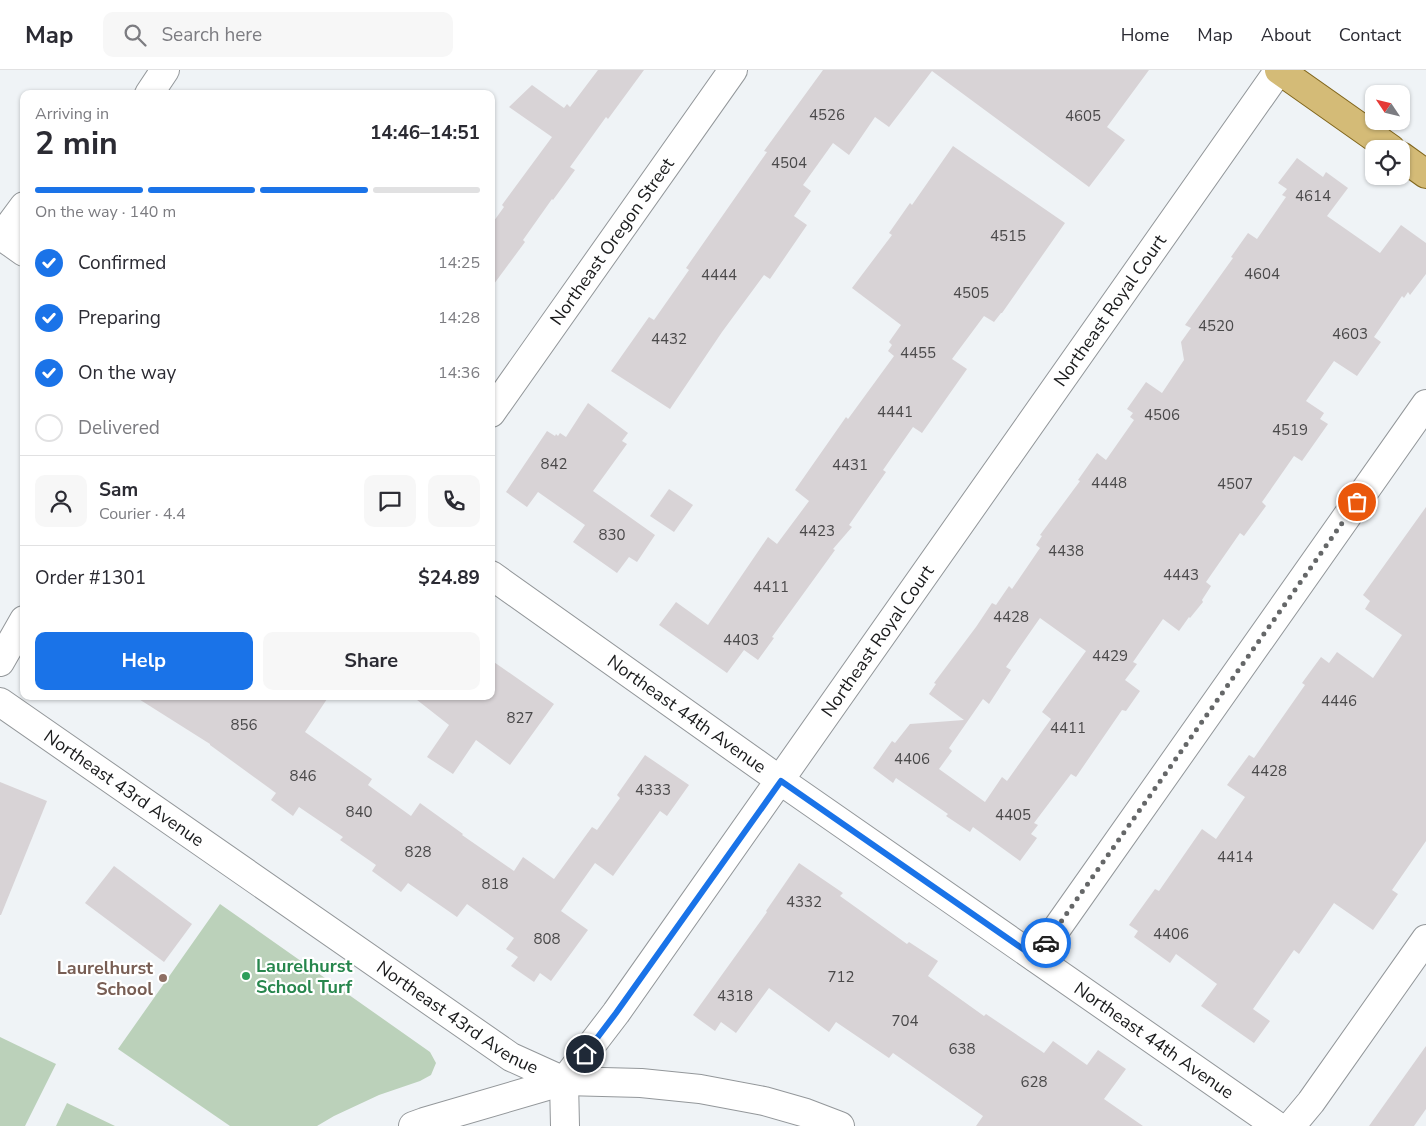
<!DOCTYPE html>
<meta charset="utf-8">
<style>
body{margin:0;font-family:"Nunito Sans",sans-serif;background:#f7f7f7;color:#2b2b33;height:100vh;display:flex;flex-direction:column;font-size:19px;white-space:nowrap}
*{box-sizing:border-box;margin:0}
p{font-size:16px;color:#7c7c81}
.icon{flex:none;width:28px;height:28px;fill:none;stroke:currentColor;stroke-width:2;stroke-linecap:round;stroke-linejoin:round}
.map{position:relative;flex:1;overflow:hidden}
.sheet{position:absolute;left:20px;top:20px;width:475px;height:610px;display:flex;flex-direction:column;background:#fff;border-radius:10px;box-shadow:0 1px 4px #0004}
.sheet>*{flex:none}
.needle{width:32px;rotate:305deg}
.tools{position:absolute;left:1365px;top:15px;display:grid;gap:10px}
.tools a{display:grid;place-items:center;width:45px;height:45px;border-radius:10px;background:#fff;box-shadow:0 1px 4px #0004;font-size:25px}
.pin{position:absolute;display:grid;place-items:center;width:42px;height:42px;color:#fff;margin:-21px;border:2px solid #fff;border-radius:50%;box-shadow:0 1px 5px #0007}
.courier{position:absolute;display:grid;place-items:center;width:50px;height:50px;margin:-25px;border:4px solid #1a73e8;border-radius:50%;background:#fff;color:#222;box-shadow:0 1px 6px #0007}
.overview em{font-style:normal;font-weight:700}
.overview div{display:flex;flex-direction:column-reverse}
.overview{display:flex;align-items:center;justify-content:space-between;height:85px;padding:0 15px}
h1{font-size:32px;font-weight:700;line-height:38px}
.bar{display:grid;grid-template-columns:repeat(4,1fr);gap:8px 5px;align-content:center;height:60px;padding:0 15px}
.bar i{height:6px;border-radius:4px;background:#e1e1e2}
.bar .current{background:#1a73e8}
.bar p{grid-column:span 4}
.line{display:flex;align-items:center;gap:12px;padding:0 15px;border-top:1px solid #e1e1e2}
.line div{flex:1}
.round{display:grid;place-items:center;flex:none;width:52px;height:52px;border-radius:10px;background:#f7f7f7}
ol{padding:0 15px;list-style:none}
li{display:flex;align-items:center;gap:15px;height:55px}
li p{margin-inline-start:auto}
li .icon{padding:5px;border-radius:50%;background:#1a73e8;color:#fff;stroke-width:4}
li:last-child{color:#7c7c81}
li i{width:28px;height:28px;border:2px solid #e1e1e2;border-radius:50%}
.button{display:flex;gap:10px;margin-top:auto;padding:10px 15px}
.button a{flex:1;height:58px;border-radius:10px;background:#1a73e8;color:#fff;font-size:20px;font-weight:700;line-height:58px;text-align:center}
.button a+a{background:#f7f7f7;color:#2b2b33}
header{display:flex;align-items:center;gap:30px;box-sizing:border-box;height:70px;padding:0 25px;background:#fff;border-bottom:1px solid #e1e1e2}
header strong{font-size:24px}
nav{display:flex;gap:28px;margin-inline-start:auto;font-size:18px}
.search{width:350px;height:45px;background:#f7f7f7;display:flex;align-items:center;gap:12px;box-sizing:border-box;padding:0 18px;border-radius:10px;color:#7c7c81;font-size:19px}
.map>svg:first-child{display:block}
.green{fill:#bbd1ba}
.building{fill:#d8d3d6;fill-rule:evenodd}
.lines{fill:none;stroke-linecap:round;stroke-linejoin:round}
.minor-casing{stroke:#93979a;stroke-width:30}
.major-casing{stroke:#81661c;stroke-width:30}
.minor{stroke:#fff;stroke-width:28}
.major{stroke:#d4bb77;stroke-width:28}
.done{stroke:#656768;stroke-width:5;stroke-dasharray:0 9}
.route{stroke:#1a73e8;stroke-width:6}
.leisure-dot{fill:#2e9e5b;stroke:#fff;stroke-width:2}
.education-dot{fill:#8d6e63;stroke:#fff;stroke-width:2}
.labels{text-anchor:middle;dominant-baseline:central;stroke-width:4.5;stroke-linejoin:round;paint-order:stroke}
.number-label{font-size:15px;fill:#4a494a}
.street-label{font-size:18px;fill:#1a1b1c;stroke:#fff}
.leisure-label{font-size:18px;font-weight:bold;fill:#27864d;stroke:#fff;text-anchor:start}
.education-label{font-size:18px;font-weight:bold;fill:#785e54;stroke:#fff;text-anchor:end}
</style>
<header>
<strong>Map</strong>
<div class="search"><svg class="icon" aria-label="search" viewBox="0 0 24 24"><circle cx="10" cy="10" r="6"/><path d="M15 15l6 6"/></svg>Search here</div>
<nav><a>Home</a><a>Map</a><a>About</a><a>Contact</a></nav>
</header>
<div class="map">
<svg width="1426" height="1056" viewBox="0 0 1426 1056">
<rect width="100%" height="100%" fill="#eff3f6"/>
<!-- green -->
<g class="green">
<path d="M220 834 430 982 436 993 431 1005 420 1011 379 1025 334 1046 317 1056H230L118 979Z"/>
<path d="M0 967 56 994 25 1056H0Z"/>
<path d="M67 1033 115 1056H56Z"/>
</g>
<!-- building -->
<g class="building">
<path d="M598 0H644L608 49 606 47 570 97 575 100 553 130 552 129 523 170 525 172 491 218V155L504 137 502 135 552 67 509 37 532 15 564 38 567 34 570 37Z"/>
<path d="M823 0H1149L1107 57 1125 70 1089 117 932 1 889 57 875 47 849 85 833 73 803 115 811 121 794 146 807 155 770 209 764 205 722 262 670 339 611 301 649 247 654 250 689 200 686 198 767 82 764 81Z"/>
<path d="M953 76 1065 153 1002 243H1001L994 252 984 246 952 289 967 299 922 363 913 357 883 400 886 402 849 455 852 457 833 479 835 480 772 567 774 568 758 590 744 580 727 603 659 555 676 532 708 555 768 467 777 474 809 431 795 420 846 347 848 349 894 286 888 281 892 275 889 272 901 255 852 218 892 165 889 163 910 133 912 135Z"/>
<path d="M1297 88 1323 107 1326 102 1348 118 1327 146 1380 183 1401 155 1426 173V204L1410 225 1408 222 1404 228 1402 226 1374 267 1381 272 1357 306 1334 291 1306 331 1324 343 1320 349 1328 354 1302 391 1294 386 1262 432 1266 436 1244 466 1240 463 1206 512 1211 516 1202 530 1203 532 1190 548 1189 547 1179 561 1163 549 1133 592 1137 594 1125 610 1140 621 1126 641 1122 640 1076 707 1071 704 1034 753 1038 755 1031 764 1037 768 1020 791 973 757 970 762 946 746 948 744 896 708 893 713 873 698 892 671 895 673 910 654 964 650 929 624 936 614 934 613 976 557 992 533 996 535 1009 516 1012 519 1040 478 1036 475 1042 466 1040 465 1080 411 1078 410 1097 383 1106 390 1134 350 1130 347 1133 343 1127 339 1146 312 1162 323 1184 290 1181 272 1191 258 1185 255 1233 188 1231 187 1248 163 1257 169 1286 127 1282 125 1287 119 1278 113ZM1040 548 1086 581 1042 642 1051 649 1007 711 1002 707 985 732 939 699 952 681 949 678 983 629 989 634 1011 600 1006 597Z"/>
<path d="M588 333 628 363 622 371 627 374 593 421 655 465 637 492 629 487 617 503 573 472 585 455 538 422 527 437 506 422 547 361 555 366 556 364 558 366 560 363 566 367Z"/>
<path d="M669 419 693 435 674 462 650 446Z"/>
<path d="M1426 437V771L1392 820 1398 824 1373 860 1334 833 1299 884 1294 880 1253 939 1270 951 1254 973 1201 936 1217 914 1176 884 1170 893 1134 867 1138 861 1129 855 1155 819 1159 821 1202 759 1216 769 1245 727 1227 715 1249 685 1254 688 1305 615 1302 613 1321 587 1329 593 1337 582 1373 608 1402 565 1365 539 1370 531 1363 525Z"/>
<path d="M491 590 554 634 510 695 476 670 453 704 427 687 449 655 412 626H491Z"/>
<path d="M134 626H329L305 662 372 709 368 715 411 746 420 733 463 764 462 765 514 801 523 787 554 809 592 757 597 760 620 728 617 725 645 685 689 715 667 746 660 741 613 806 595 793 561 841 588 860 551 911 540 903 534 912 511 896 518 887 506 879 514 868 467 834 457 847 408 813 401 822 372 801 376 795 340 770 343 767 299 737 293 746 271 730 276 723 210 675V674Z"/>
<path d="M0 712 47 731 1 845H0Z"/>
<path d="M799 793 843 823 840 826 907 874 909 872 938 891 928 906 984 946 986 944 1044 983 1053 971 1087 995 1098 980 1126 999 1104 1029 1143 1056H976L983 1046 893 983 889 988 836 952 829 962 769 918 736 963 721 952 715 961 693 945 767 842 766 841Z"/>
<path d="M114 796 192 854 164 892 85 833Z"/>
<path d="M1426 976V1039L1414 1056H1369Z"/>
</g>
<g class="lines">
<!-- minor casing -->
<g class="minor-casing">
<g id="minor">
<path d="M149 24 165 0"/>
<path d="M0 165 24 182"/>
<path d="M2 166 24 136"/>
<path id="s1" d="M491 343 733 0"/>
<path id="s2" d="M491 505 781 711 1277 1056"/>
<path d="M0 592 24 550"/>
<path id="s3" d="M0 632 511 987 564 1011 641 1013 700 1019 764 1031 806 1043 840 1056"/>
<path d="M1036 888 1426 334"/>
<path d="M564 1011 565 1056"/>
<path id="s4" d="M413 1056 424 1052 564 1011 616 943 1279 0"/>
<path d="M1291 1056 1311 1032 1426 869"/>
</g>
</g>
<!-- major casing -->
<g class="major-casing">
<g id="major">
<path d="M1279 0 1391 79"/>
<path d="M1401 86 1426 104"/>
</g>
</g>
<!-- minor -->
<use href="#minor" class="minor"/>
<!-- major -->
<use href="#major" class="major"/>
</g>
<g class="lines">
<!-- done -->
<path class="done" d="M1046 873 1357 432"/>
<!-- route -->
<path class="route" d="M585 984 616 943 781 711 1036 888 1046 873"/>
</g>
<!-- markers -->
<circle class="leisure-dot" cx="246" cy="906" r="5"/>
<circle class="education-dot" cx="163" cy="908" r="5"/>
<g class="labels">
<!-- number labels -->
<g class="number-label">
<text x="827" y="45">4526</text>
<text x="1083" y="46">4605</text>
<text x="789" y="93">4504</text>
<text x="1313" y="126">4614</text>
<text x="1008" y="166">4515</text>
<text x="1262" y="204">4604</text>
<text x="719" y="205">4444</text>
<text x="971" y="223">4505</text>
<text x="1216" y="256">4520</text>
<text x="1350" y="264">4603</text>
<text x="669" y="269">4432</text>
<text x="918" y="283">4455</text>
<text x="895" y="342">4441</text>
<text x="1162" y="345">4506</text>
<text x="1290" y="360">4519</text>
<text x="554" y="394">842</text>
<text x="850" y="395">4431</text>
<text x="1109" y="413">4448</text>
<text x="1235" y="414">4507</text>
<text x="817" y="461">4423</text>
<text x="612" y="465">830</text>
<text x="1066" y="481">4438</text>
<text x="1181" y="505">4443</text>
<text x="771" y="517">4411</text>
<text x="1011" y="547">4428</text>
<text x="741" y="570">4403</text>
<text x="1110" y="586">4429</text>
<text x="1339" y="631">4446</text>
<text x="520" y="648">827</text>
<text x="244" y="655">856</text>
<text x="1068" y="658">4411</text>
<text x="912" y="689">4406</text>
<text x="1269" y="701">4428</text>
<text x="303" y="706">846</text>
<text x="653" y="720">4333</text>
<text x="359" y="742">840</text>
<text x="1013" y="745">4405</text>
<text x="418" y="782">828</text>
<text x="1235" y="787">4414</text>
<text x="495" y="814">818</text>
<text x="804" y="832">4332</text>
<text x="1171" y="864">4406</text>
<text x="547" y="869">808</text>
<text x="841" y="907">712</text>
<text x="735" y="926">4318</text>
<text x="905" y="951">704</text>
<text x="962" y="979">638</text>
<text x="1034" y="1012">628</text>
</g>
<!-- street labels -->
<g class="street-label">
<text stroke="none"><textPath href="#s1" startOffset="210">Northeast Oregon Street</textPath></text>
<text stroke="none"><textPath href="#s4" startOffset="1102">Northeast Royal Court</textPath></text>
<text stroke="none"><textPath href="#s4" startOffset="698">Northeast Royal Court</textPath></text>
<text stroke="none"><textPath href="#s2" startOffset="240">Northeast 44th Avenue</textPath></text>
<text stroke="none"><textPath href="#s3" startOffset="151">Northeast 43rd Avenue</textPath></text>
<text stroke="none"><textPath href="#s3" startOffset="556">Northeast 43rd Avenue</textPath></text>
<text stroke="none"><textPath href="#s2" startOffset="810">Northeast 44th Avenue</textPath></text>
</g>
<!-- leisure labels -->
<g class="leisure-label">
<text x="256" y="896">Laurelhurst<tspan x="256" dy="21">School Turf</tspan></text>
</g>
<!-- education labels -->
<g class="education-label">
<text x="153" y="898">Laurelhurst<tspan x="153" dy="21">School</tspan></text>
</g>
</g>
</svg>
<div class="tools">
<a><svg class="needle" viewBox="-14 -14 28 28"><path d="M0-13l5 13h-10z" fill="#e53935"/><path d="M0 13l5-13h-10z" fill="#7c7c81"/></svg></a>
<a><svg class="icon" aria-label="locate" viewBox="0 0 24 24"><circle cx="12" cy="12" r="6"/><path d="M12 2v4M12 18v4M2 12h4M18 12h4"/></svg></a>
</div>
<div class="pin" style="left:1357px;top:432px;background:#ea580c"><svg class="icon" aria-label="bag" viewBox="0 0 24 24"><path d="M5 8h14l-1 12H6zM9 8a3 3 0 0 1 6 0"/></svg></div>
<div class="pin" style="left:585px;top:984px;background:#1f2937"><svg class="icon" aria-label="home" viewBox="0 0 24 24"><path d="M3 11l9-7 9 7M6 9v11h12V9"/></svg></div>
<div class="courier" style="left:1046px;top:873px"><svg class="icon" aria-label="car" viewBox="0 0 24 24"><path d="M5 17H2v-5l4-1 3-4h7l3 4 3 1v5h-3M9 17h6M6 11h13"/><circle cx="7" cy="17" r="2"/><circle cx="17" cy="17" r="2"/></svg></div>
<section class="sheet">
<div class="overview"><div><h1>2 min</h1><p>Arriving in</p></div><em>14:46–14:51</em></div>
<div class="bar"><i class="current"></i><i class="current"></i><i class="current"></i><i></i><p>On the way · 140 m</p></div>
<ol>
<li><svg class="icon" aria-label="check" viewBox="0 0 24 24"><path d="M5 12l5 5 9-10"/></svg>Confirmed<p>14:25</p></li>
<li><svg class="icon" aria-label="check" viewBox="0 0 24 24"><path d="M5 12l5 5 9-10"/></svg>Preparing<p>14:28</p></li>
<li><svg class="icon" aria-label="check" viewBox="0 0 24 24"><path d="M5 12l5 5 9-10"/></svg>On the way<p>14:36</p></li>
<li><i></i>Delivered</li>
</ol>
<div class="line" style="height:90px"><a class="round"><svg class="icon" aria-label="person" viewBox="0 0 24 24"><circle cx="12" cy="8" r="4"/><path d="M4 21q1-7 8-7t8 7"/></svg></a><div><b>Sam</b><p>Courier · 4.4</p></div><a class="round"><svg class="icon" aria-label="chat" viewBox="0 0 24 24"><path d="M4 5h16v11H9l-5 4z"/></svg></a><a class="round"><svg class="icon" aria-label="phone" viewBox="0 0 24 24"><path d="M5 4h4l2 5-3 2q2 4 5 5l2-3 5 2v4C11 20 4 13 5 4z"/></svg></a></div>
<div class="line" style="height:65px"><div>Order #1301</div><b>$24.89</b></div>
<div class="button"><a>Help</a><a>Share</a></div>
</section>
</div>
